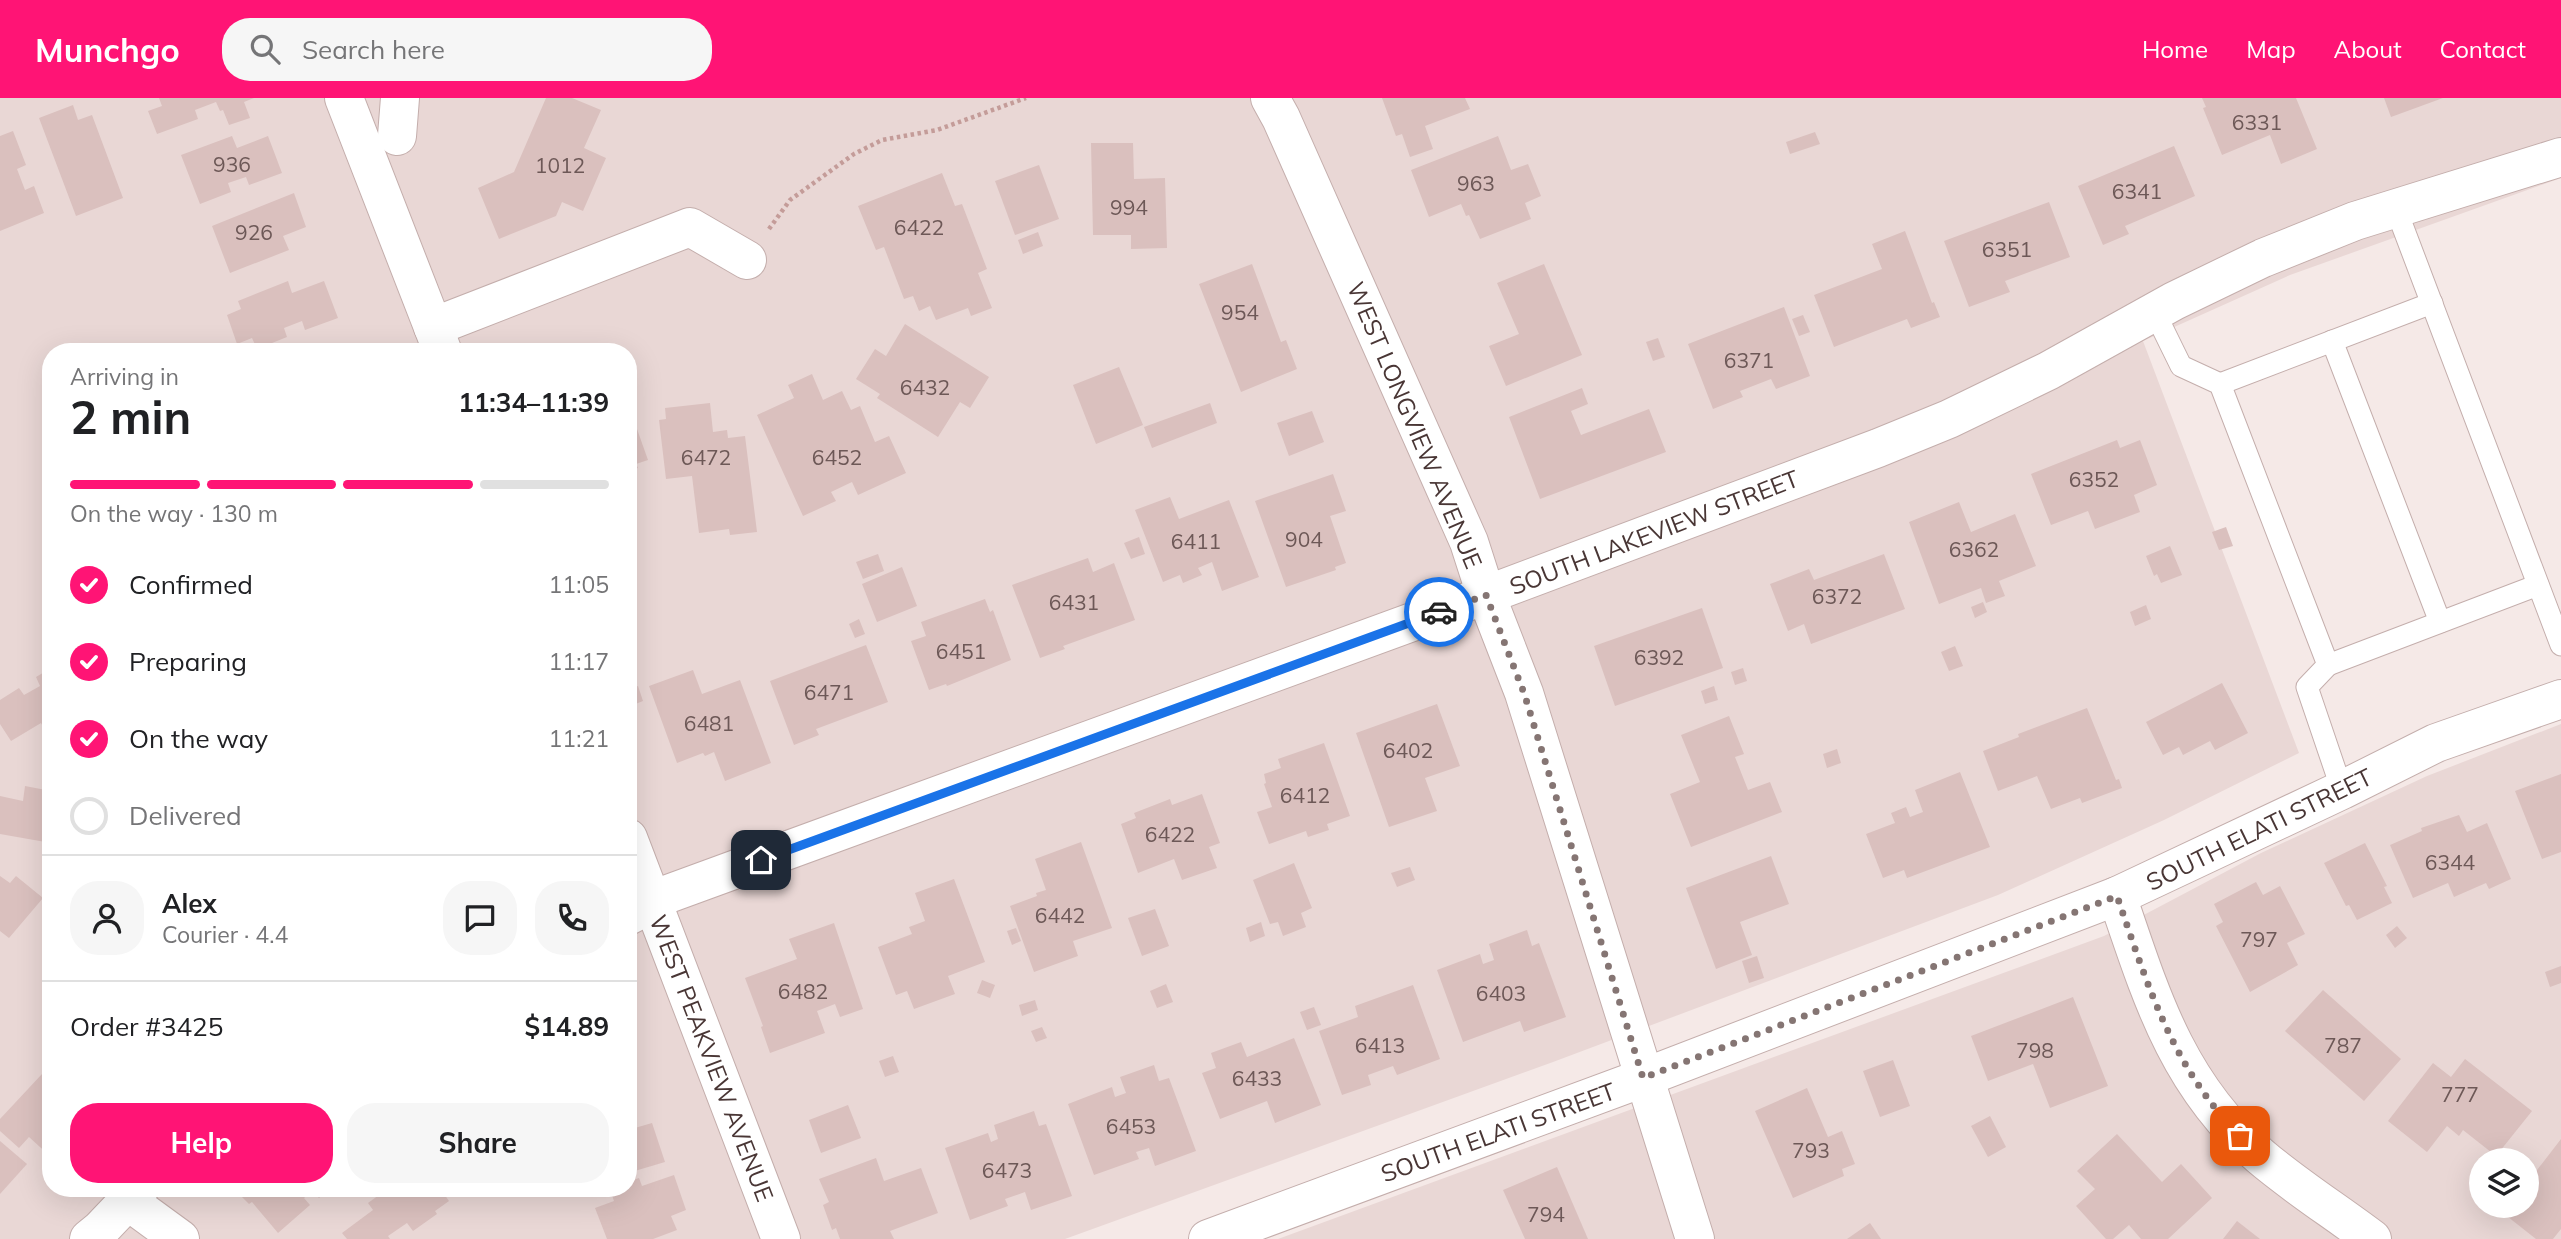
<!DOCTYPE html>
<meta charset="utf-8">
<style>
body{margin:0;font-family:Mulish,sans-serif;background:#f6f6f6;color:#202124;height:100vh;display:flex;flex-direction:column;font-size:26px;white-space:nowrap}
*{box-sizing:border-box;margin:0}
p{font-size:23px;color:#757577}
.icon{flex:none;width:38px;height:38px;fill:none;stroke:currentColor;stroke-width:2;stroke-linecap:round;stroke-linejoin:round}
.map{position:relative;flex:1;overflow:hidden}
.side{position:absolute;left:42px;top:245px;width:595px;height:854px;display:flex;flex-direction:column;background:#fff;border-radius:28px;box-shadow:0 7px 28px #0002}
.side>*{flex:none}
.controls{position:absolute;left:2469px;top:1050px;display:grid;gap:14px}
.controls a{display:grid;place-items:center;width:70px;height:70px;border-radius:50%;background:#fff;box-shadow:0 7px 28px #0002;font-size:35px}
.pin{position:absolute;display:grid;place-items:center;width:60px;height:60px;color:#fff;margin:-30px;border-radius:14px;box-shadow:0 4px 10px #0006}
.courier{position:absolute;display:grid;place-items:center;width:70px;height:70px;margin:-35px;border:5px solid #1a73e8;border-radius:50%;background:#fff;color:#222;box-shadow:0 2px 9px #0007}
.overview em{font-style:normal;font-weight:700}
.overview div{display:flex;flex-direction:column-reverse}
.overview{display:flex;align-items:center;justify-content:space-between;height:119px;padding:0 28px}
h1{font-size:46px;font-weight:700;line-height:52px}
.bar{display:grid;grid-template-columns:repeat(4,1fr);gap:10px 7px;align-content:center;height:84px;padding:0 28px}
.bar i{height:9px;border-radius:5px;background:#e0e0e0}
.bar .active{background:#ff1475}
.bar p{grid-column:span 4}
.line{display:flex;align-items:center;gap:18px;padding:0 28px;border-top:2px solid #e0e0e0}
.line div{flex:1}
.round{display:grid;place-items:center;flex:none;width:74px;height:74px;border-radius:28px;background:#f6f6f6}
ol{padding:0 28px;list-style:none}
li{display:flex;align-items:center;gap:21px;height:77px}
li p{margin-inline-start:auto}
li .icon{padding:7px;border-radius:50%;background:#ff1475;color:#fff;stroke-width:4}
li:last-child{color:#757577}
li i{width:38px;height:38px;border:4px solid #e0e0e0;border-radius:50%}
.button{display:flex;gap:14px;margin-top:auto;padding:14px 28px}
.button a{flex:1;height:80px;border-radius:28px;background:#ff1475;color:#fff;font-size:28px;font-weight:700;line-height:80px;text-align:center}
.button a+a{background:#f6f6f6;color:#202124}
header{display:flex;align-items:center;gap:42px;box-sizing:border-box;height:98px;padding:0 35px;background:#ff1475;color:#fff}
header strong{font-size:33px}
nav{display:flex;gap:38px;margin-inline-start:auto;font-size:24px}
.search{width:490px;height:63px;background:#f6f6f6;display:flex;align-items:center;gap:18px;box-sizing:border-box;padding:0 24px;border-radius:28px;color:#757577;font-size:26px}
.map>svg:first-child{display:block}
.residential{fill:#e9d7d5;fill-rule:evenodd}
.building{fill:#dac0be}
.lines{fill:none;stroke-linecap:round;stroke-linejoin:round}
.lane-casing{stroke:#c4aeac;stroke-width:23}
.street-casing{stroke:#c4aeac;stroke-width:40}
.path{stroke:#c49c99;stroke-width:4.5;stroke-dasharray:3.5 3.5;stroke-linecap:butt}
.lane{stroke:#fff;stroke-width:21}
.street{stroke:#fff;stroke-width:38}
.done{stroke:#857573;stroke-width:7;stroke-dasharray:0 12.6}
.route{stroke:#1a73e8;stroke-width:9}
.labels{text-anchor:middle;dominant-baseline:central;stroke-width:5;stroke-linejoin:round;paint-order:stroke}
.number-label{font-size:21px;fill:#6d5857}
.street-label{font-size:24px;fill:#493635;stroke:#fff}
</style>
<header>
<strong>Munchgo</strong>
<div class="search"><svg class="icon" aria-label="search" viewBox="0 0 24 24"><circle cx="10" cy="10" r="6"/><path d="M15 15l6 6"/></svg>Search here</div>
<nav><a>Home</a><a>Map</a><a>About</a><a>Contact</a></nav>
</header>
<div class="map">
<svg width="2561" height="1141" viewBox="0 0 2561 1141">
<rect width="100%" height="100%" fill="#f5e9e7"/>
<!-- residential -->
<g class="residential">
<path d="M0 0H2561V80L2290 177 2143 243 2299 655 2164 722 1998 797 1553 964 1065 1141H0ZM51 254H628V1090H51Z"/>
<path d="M2561 626V1141H1278L2104 838 2261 755 2427 678ZM2482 1062H2527V1108H2482Z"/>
</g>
<!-- building -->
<g class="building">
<path d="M159 0H254L244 4 250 20 229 27 223 12 220 13 216 4 195 12 198 21 157 36 148 13 162 8Z"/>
<path d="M546 0H572L601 12 584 50 606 60 583 113 562 104 556 118 499 141 478 90 514 74Z"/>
<path d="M1382 0H1465L1470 11 1425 28 1433 51 1410 59 1402 36 1396 38Z"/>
<path d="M2202 0H2296L2317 51 2281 66 2270 37 2222 57 2203 10 2206 9Z"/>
<path d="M2384 0H2443L2391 19Z"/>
<path d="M73 7 78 22 92 17 123 100 76 118 39 20Z"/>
<path d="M13 33 26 67 17 71 25 92 34 88 44 115 0 133V38Z"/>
<path d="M1815 34 1820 46 1790 56 1786 44Z"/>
<path d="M232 38 237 50 268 38 282 75 249 87 246 79 228 85 231 94 200 106 181 57Z"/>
<path d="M1498 38 1511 72 1528 66 1541 98 1525 105 1531 121 1480 141 1469 117 1466 118 1461 106 1429 119 1411 72Z"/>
<path d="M1091 45H1133L1134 81 1165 80 1167 150 1131 151V137H1093Z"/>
<path d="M2174 48 2195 98 2125 128 2129 136 2103 147 2078 88Z"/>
<path d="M1039 67 1059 121 1015 137 995 83Z"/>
<path d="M942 75 955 108 962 106 987 171 978 175 992 210 971 218 968 210 936 222 930 208 919 213 913 198 904 201 884 149 876 152 858 108Z"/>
<path d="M294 95 306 129 283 138 289 152 230 175 212 128Z"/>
<path d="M2049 104 2070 159 2005 183 2010 194 1969 209 1944 143Z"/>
<path d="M1905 133 1932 205 1934 204 1940 219 1911 230 1907 221 1834 249 1814 197 1882 171 1872 146Z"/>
<path d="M1038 134 1043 148 1023 156 1018 142Z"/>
<path d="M1252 166 1281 244 1286 242 1297 271 1241 294 1199 186Z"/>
<path d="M1544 166 1582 257 1506 288 1489 248 1519 236 1497 185Z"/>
<path d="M288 183 292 195 324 183 338 220 305 232 302 223 284 230 287 239 257 251 252 240 237 246 227 217 241 211 238 203Z"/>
<path d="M1784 209 1810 278 1776 291 1771 281 1740 293 1743 299 1713 311 1688 246Z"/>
<path d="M1803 217 1810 234 1799 238 1792 221Z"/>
<path d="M905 226 989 279 970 310 960 304 938 339 877 300 880 296 856 281 875 251 886 258Z"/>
<path d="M1658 240 1665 259 1653 263 1646 244Z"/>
<path d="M1119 269 1143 327 1096 346 1073 287Z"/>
<path d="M812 276 823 302 842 293 851 312 860 308 875 344 889 338 906 375 858 397 852 384 831 394 836 403 803 418 757 317 794 300 788 287Z"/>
<path d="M1582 290 1588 306 1571 313 1581 337 1649 311 1666 354 1540 401 1509 319Z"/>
<path d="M710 305 713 334 727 332 728 340 745 338 757 434 730 437 729 431 699 435 692 378 666 381 659 322 666 321 665 310Z"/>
<path d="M1210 305 1217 325 1152 350 1144 329Z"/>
<path d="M1312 313 1324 344 1289 358 1277 325Z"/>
<path d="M637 331 648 362 636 366 638 370 628 373V334Z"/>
<path d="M2117 342 2120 350 2140 342 2157 387 2134 397 2140 414 2095 431 2088 413 2051 427 2031 376Z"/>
<path d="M1333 376 1346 413 1330 418 1346 465 1335 469 1336 472 1286 489 1255 403Z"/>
<path d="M1170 399 1179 421 1229 402 1259 479 1222 493 1212 464 1198 470 1202 477 1183 485 1180 477 1163 484 1135 412Z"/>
<path d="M1959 404 1971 434 2015 416 2036 468 1999 483 2005 498 1986 505 1981 490 1939 506 1909 424Z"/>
<path d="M2226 429 2233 448 2219 452 2212 434Z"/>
<path d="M1139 439 1145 456 1131 461 1124 445Z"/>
<path d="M2170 448 2182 477 2161 485 2157 476 2154 478 2146 458Z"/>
<path d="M878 456 884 473 863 481 856 464Z"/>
<path d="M1884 456 1905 511 1811 546 1804 526 1788 533 1770 486 1809 471 1814 482Z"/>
<path d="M1088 460 1093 474 1114 465 1135 522 1063 548 1065 551 1040 560 1012 487Z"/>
<path d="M902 469 917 508 877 524 862 486Z"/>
<path d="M985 501 990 514 993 512 1011 562 947 588 946 586 929 592 911 543 926 538 921 524Z"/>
<path d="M1983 504 1987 514 1975 520 1971 509Z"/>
<path d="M2146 507 2151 521 2135 528 2130 514Z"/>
<path d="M1702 510 1723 570 1615 608 1594 548Z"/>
<path d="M859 521 865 536 855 540 849 526Z"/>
<path d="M866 547 888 604 816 631 819 637 794 647 770 583Z"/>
<path d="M1955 548 1963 568 1949 573 1941 554Z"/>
<path d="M51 570V634L47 636 41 625 11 643 0 626V602L19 590 24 597 40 588 36 579Z"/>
<path d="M1743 570 1747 583 1735 587 1731 574Z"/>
<path d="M693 572 702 596 740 582 771 665 725 683 714 654 705 658 703 655 677 665 649 588Z"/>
<path d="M2222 585 2248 635 2215 652 2210 643 2183 657 2179 649 2163 657 2146 624Z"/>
<path d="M638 588 643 603 628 609V592Z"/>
<path d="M1714 588 1718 602 1705 606 1701 593Z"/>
<path d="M1437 606 1460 668 1425 680 1437 713 1389 729 1356 635Z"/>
<path d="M2087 610 2116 682 2119 681 2122 690 2082 705 2080 700 2051 711 2037 678 1998 693 1983 653 2019 639 2018 636Z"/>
<path d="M1729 618 1744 656 1735 659 1748 692 1770 684 1782 714 1691 749 1670 696 1700 684 1681 637Z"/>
<path d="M1324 645 1350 718 1327 726 1329 732 1308 739 1306 733 1269 746 1257 714 1272 709 1264 686 1266 685 1264 676 1281 670 1278 661Z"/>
<path d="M1837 651 1841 665 1827 670 1823 656Z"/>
<path d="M1960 674 1990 749 1907 780 1904 772 1883 780 1866 736 1895 725 1891 715 1906 709 1910 719 1923 714 1915 692Z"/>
<path d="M2561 676V754L2542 761 2515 693Z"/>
<path d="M25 688 51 693V745L0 736V698L23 703Z"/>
<path d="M1202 696 1220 745 1209 749 1217 770 1182 782 1174 761 1138 775 1121 726 1136 720 1134 715 1170 701 1172 707Z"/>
<path d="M2459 717 2467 734 2487 725 2511 781 2489 791 2486 785 2454 799 2448 785 2413 800 2390 747 2422 733 2421 730Z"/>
<path d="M1081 744 1112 830 1073 843 1078 858 1034 874 1010 808 1037 798 1036 795 1046 792 1035 761Z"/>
<path d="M2365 745 2387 788 2384 789 2392 805 2357 822 2349 807 2346 808 2324 765Z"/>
<path d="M1771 758 1789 806 1740 824 1752 857 1716 871 1686 790Z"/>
<path d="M1294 765 1312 810 1301 815 1306 829 1283 838 1278 824 1270 826 1253 782Z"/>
<path d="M1410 769 1415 782 1397 789 1391 775Z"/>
<path d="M0 778 10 785 16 778 43 800 9 840 0 833Z"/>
<path d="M954 781 985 864 948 878 955 896 914 911 907 893 896 897 878 849 912 836 909 829 925 823 915 795Z"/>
<path d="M2256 784 2263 797 2280 788 2305 836 2287 845 2298 867 2250 894 2216 828 2223 824 2214 806Z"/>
<path d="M1155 811 1169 848 1142 858 1128 820Z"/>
<path d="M1261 824 1265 838 1250 844 1246 830Z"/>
<path d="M834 825 863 911 840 919 835 906 817 913 825 935 770 955 761 929 763 928 745 880 797 861 789 841Z"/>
<path d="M2397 828 2407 840 2395 850 2386 837Z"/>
<path d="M1016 830 1021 843 1012 847 1007 833Z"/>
<path d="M1527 832 1532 848 1539 845 1566 919 1524 934 1520 923 1463 944 1437 872 1480 856 1483 866 1494 862 1489 846Z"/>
<path d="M1757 858 1764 880 1749 885 1742 863Z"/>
<path d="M2561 868V885L2550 889 2545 874Z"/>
<path d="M982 882 995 887 990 900 977 895Z"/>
<path d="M1166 886 1173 904 1157 910 1150 893Z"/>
<path d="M1413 887 1440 961 1397 977 1393 968 1368 977 1371 987 1342 997 1319 933 1358 919 1355 908Z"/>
<path d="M2323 892 2401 961 2364 1003 2285 933Z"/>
<path d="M2073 899 2108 988 2050 1010 2033 966 1988 983 1971 938Z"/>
<path d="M1035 902 1038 912 1022 918 1019 907Z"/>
<path d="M1314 909 1321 927 1307 932 1300 914Z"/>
<path d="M1042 929 1047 940 1036 944 1031 933Z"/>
<path d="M1294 940 1321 1007 1275 1025 1267 1003 1220 1021 1202 975 1216 970 1211 955 1241 944 1247 959Z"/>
<path d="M893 958 899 974 885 979 879 963Z"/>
<path d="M2465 961 2532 1013 2496 1058 2463 1032 2459 1038 2447 1028 2427 1054 2388 1023 2433 965 2451 979Z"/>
<path d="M1893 962 1910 1008 1880 1019 1863 973Z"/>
<path d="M1154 967 1159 983 1169 980 1196 1053 1155 1068 1149 1050 1136 1054 1139 1061 1094 1077 1068 1006 1112 989 1115 999 1126 995 1120 979Z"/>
<path d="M42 976 51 984V1059L29 1039 19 1050 0 1033V1021Z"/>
<path d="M1807 990 1828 1039 1842 1033 1855 1066 1842 1071 1844 1078 1793 1100 1755 1013Z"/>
<path d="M848 1007 861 1040 821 1055 809 1022Z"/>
<path d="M1034 1013 1039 1028 1046 1026 1072 1098 1031 1112 1025 1094 1005 1101 1008 1108 970 1122 945 1050 988 1035 991 1044 998 1041 994 1027Z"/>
<path d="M1990 1018 2006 1049 1988 1059 1971 1028Z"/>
<path d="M652 1025 665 1064 628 1075V1032Z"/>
<path d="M2117 1036 2162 1084 2181 1066 2212 1100 2168 1141H2141L2129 1127 2113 1141H2106L2076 1108 2095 1091 2077 1073Z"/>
<path d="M2561 1041V1131L2553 1141H2536L2503 1115 2509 1108H2527V1085Z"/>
<path d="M0 1043 27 1066 0 1096Z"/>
<path d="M876 1060 884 1083 921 1070 938 1115 890 1133 894 1141H840L836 1130 832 1132 823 1107 829 1104 819 1081Z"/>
<path d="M1557 1069 1588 1141H1525L1503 1092Z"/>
<path d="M674 1077 686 1112 671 1118 677 1132 653 1141H607L595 1110 614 1103 610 1091 628 1090V1084L639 1080 642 1088Z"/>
<path d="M241 1090H330L319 1100 312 1093 304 1100 310 1107 278 1135 252 1104 249 1106 242 1099 246 1096Z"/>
<path d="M375 1090H440L449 1103 435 1113 437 1116 413 1133 407 1125 388 1138 390 1141H347L342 1135 373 1112 368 1105 379 1097Z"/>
<path d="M2237 1123 2260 1141H2223Z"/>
<path d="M1870 1125 1881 1141H1847Z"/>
</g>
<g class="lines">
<!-- lane casing -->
<g class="lane-casing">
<g id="lane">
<path d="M2396 111 2561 547"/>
<path d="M2154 213 2181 268 2220 286 2328 567 2307 589 2342 692"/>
<path d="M2332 243 2440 524"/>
<path d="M2220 286 2432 205"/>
<path d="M2328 567 2538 487"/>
</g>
</g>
<!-- street casing -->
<g class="street-casing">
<g id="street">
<path d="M344 0 442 252"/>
<path d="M1270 0 1281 20 1469 444 1486 497 1524 595 1695 1141"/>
<path d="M397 38 400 0"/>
<path d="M433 229 690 129 747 162"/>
<path d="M628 740 781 1141"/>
<path d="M2117 798C2151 898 2177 986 2260 1058 2295 1088 2335 1113 2372 1141"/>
<path d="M628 818 653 805 657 800 1486 497 1878 350 1949 321 2048 273 2174 203 2263 160 2355 123 2561 59"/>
<path d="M128 1103 180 1141"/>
<path d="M89 1141 100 1132 140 1090"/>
<path d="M1208 1141 1643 980 2117 798 2342 692 2436 645 2561 601"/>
</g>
</g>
<!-- path -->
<path class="path" d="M769 131 790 102 854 56 882 42 937 32 1026 0"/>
<!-- lane -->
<use href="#lane" class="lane"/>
<!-- street -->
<use href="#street" class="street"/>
</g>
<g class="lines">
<!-- done -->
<path class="done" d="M1439 514 1486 497 1524 595 1643 980 2117 798C2148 888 2172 969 2240 1038"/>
<!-- route -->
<path class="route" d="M761 762 1439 514"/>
</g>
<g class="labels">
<!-- number labels -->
<g class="number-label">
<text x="2257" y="24">6331</text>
<text x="232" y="66">936</text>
<text x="560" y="67">1012</text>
<text x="1476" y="85">963</text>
<text x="2137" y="93">6341</text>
<text x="1129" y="109">994</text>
<text x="919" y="129">6422</text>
<text x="254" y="134">926</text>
<text x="2007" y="151">6351</text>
<text x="1240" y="214">954</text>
<text x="1749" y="262">6371</text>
<text x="925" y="289">6432</text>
<text x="706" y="359">6472</text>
<text x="837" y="359">6452</text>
<text x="2094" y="381">6352</text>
<text x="1304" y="441">904</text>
<text x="1196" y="443">6411</text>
<text x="1974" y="451">6362</text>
<text x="1837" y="498">6372</text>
<text x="1074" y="504">6431</text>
<text x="961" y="553">6451</text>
<text x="1659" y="559">6392</text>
<text x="829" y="594">6471</text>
<text x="709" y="625">6481</text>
<text x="1408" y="652">6402</text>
<text x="1305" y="697">6412</text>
<text x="1170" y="736">6422</text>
<text x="2450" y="764">6344</text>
<text x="1060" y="817">6442</text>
<text x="2259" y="841">797</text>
<text x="803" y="893">6482</text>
<text x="1501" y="895">6403</text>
<text x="1380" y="947">6413</text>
<text x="2343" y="947">787</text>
<text x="2035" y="952">798</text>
<text x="1257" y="980">6433</text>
<text x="2460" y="996">777</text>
<text x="1131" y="1028">6453</text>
<text x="1811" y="1052">793</text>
<text x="1007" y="1072">6473</text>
<text x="1546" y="1116">794</text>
</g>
<!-- street labels -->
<g class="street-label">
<text transform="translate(1415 327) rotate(67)">WEST LONGVIEW AVENUE</text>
<text transform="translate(1654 434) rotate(-21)">SOUTH LAKEVIEW STREET</text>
<text transform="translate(2259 731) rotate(-26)">SOUTH ELATI STREET</text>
<text transform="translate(712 960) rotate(69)">WEST PEAKVIEW AVENUE</text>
<text transform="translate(1498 1034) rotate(-20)">SOUTH ELATI STREET</text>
</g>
</g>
</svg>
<div class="controls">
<a><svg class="icon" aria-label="layers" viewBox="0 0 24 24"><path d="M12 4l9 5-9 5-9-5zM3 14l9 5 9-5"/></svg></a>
</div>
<div class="pin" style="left:2240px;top:1038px;background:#ea580c"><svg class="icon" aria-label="bag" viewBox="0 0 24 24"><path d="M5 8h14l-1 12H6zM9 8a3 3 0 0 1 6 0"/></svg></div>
<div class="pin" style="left:761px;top:762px;background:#1f2937"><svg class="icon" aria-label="home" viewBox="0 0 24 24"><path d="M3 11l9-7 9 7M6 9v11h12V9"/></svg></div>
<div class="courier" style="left:1439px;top:514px"><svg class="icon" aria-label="car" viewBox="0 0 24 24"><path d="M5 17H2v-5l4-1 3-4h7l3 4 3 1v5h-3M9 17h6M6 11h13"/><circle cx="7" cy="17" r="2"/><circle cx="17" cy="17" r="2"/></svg></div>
<section class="side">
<div class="overview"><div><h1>2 min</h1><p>Arriving in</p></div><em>11:34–11:39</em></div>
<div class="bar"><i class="active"></i><i class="active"></i><i class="active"></i><i></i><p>On the way · 130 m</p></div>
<ol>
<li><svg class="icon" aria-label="check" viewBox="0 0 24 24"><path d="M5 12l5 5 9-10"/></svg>Confirmed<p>11:05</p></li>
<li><svg class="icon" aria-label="check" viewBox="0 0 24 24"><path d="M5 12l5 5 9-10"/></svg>Preparing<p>11:17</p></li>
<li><svg class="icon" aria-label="check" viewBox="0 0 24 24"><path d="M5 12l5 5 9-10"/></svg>On the way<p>11:21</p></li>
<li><i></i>Delivered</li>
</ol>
<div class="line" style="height:126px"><a class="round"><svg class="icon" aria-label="person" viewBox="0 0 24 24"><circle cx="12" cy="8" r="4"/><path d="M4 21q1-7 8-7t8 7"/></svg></a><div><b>Alex</b><p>Courier · 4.4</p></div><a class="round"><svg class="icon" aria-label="chat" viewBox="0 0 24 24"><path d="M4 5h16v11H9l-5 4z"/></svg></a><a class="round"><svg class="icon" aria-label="phone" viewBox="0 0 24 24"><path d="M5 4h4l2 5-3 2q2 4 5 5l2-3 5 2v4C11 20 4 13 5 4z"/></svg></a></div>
<div class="line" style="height:91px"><div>Order #3425</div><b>$14.89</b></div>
<div class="button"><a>Help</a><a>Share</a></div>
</section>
</div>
